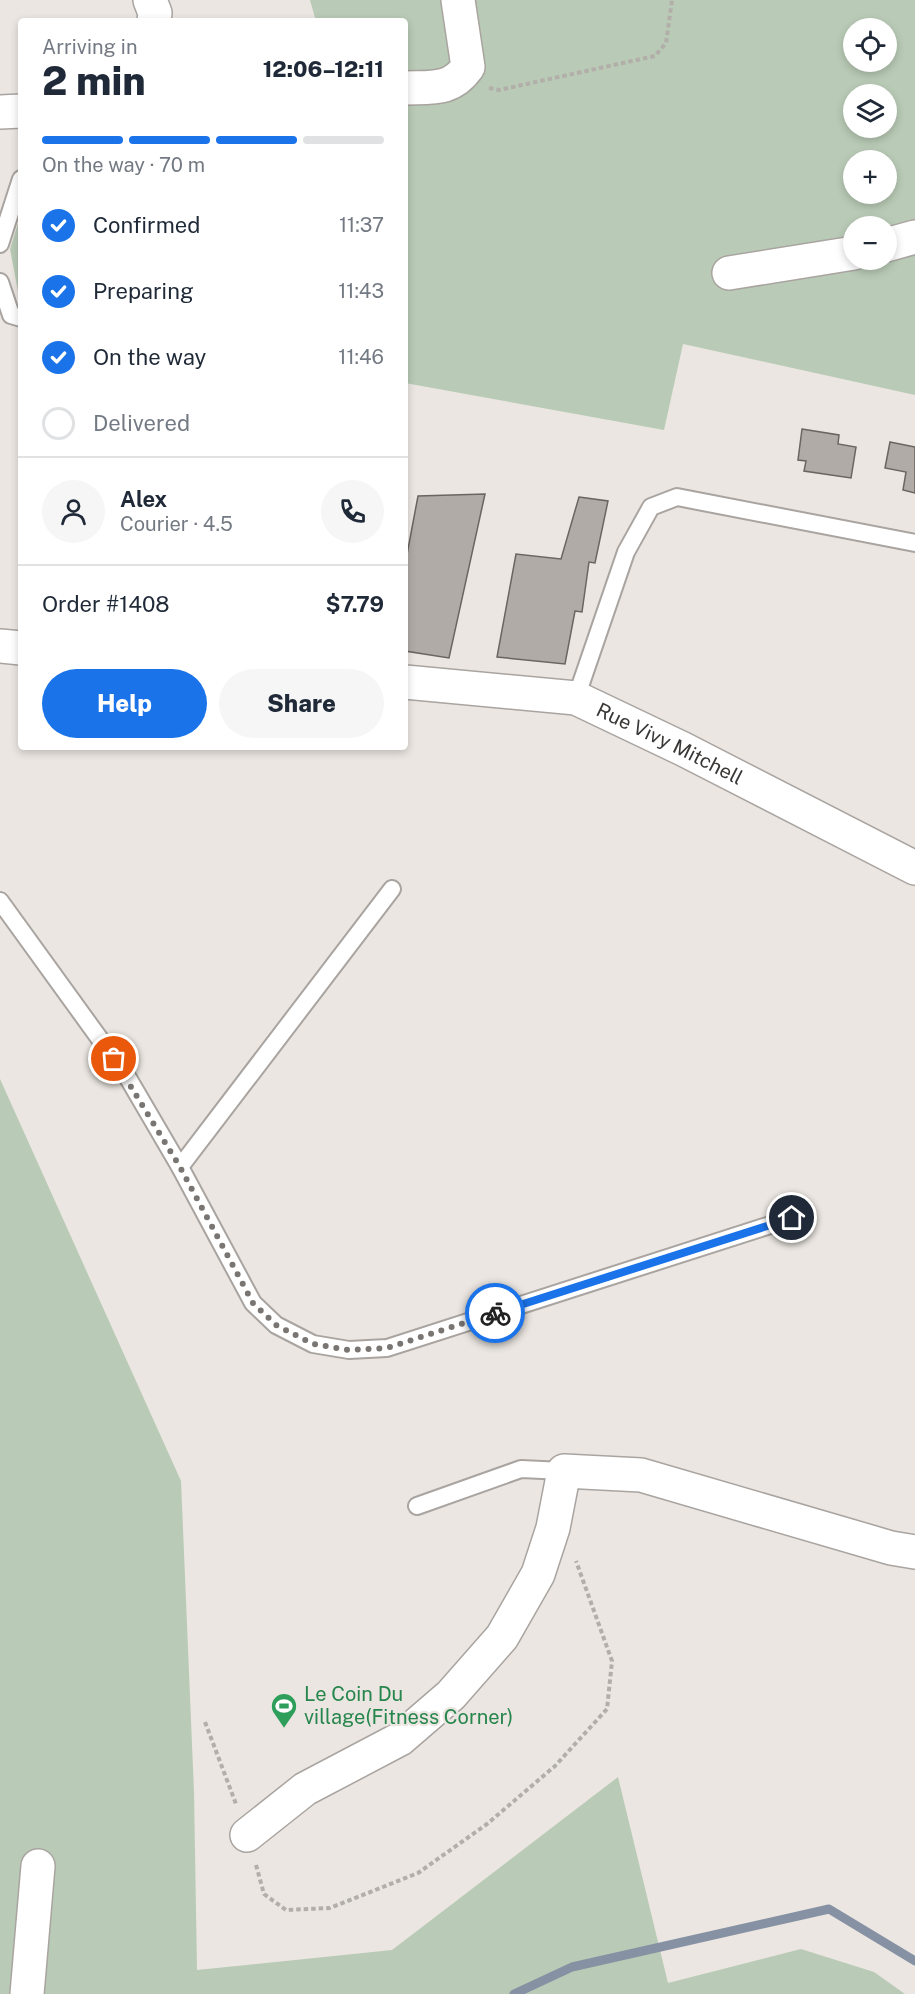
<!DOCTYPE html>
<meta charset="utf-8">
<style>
body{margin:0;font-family:"Public Sans",sans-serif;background:#f6f6f7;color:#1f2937;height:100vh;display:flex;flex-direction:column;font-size:22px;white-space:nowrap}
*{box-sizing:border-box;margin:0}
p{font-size:20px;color:#747a83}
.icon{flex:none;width:33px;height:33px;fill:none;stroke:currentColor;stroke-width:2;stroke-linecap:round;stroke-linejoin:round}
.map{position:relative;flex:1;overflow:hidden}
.drawer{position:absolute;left:18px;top:18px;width:390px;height:732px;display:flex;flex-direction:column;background:#fff;border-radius:6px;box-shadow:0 3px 9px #0003}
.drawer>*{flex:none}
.tools{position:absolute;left:843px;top:18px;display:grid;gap:12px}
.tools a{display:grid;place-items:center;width:54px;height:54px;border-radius:50%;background:#fff;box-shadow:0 3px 9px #0003;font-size:30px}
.pin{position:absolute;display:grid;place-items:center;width:51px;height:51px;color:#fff;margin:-26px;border:3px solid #fff;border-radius:50%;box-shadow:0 2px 6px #0007}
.courier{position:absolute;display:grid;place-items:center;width:60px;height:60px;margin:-30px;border:4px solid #1a73e8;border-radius:50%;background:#fff;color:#222;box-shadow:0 2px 8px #0007}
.overview em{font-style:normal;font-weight:800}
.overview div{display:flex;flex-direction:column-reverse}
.overview{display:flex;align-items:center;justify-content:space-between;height:102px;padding:0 24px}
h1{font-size:39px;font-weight:800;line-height:45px}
.bar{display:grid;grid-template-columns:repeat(4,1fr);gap:9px 6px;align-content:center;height:72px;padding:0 24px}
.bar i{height:8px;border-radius:4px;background:#e0e1e3}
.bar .active{background:#1a73e8}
.bar p{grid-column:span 4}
.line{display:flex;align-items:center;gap:15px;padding:0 24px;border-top:2px solid #e0e1e3}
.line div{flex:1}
.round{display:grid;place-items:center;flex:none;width:63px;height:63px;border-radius:32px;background:#f6f6f7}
ol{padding:0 24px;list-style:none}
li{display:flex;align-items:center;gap:18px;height:66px}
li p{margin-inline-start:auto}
li .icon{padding:6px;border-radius:50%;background:#1a73e8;color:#fff;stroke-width:4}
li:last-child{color:#747a83}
li i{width:33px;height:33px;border:3px solid #e0e1e3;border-radius:50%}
.primary-button{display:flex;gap:12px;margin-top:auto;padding:12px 24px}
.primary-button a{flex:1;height:69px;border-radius:36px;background:#1a73e8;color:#fff;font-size:24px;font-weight:800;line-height:69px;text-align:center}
.primary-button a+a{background:#f6f6f7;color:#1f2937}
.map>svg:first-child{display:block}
.green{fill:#b9cbb6;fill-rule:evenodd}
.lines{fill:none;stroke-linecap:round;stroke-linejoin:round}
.stream{stroke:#8691a3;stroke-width:9}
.building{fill:#b1aba7;stroke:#6a6561;stroke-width:1.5}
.service-casing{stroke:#a9a4a0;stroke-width:20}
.minor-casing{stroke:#a9a4a0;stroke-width:36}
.tertiary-casing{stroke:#a9a4a0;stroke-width:36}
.path{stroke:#b2aeaa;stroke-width:4;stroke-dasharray:4.5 3;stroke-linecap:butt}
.service{stroke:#fff;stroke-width:16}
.minor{stroke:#fff;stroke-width:33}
.tertiary{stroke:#fff;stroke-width:33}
.done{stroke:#787572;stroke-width:6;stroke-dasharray:0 10.8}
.route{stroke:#1a73e8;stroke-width:8}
.labels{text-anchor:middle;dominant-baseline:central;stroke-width:4.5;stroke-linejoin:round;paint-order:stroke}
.street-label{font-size:20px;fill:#3a3836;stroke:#ebe6e1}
.leisure-label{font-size:20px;fill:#27864d;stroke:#ebe6e1;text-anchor:start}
</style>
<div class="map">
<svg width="915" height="1994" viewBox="0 0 915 1994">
<rect width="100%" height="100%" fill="#ebe6e1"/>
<!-- green -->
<g class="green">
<path d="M310 0H915V395L683 344 664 430 405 383V21H316ZM854 28H886V62H854ZM854 94H886V128H854ZM854 160H886V194H854ZM854 226H886V260H854Z"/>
<path d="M21 214V307L10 249Z"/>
<path d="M0 1079 181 1481 194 1792 197 1970 392 1950 618 1777 668 1983 801 1949 874 1972 905 1994H0Z"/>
</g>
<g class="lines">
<!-- stream -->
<path class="stream" d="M514 1994 572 1967 829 1909 915 1961"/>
</g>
<!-- building -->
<g class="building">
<path d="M802 429 839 435 838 444 856 447 851 478 804 471 806 461 798 460Z"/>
<path d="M890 442 915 447V493L903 490 906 472 885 468Z"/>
<path d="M485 494 449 658 405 651V565L418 496Z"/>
<path d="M579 497 608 501 595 563 589 562 582 612 575 611 565 664 497 657 516 554 561 559Z"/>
</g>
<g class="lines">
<!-- service casing -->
<g class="service-casing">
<g id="service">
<path d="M0 244 21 179"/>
<path d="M0 282 11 315 21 318"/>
<path d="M576 698 626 552 651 507 677 497 915 543"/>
<path d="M0 901 128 1078 180 1167 253 1303 276 1325 313 1344 349 1350 387 1348 792 1218"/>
<path d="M180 1167 392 889"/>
<path d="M417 1506 521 1469 564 1471"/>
</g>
</g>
<!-- minor casing -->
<g class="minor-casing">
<g id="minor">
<path d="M150 0 155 13 154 21"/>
<path d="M405 88C432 87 451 91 468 67L458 0"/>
<path d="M0 112 21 111"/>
<path d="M886 245 915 237"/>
<path d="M729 273 854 253"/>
<path d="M247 1835 305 1789 400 1739 451 1695 502 1637 538 1574 553 1528 564 1471 641 1475 891 1548 915 1552"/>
<path d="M27 1994 38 1866"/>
</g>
</g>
<!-- tertiary casing -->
<g class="tertiary-casing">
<g id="tertiary">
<path d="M0 646 21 648"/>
<path id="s1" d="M405 682 576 698 683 749 915 868"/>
</g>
</g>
<!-- path -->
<g class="path">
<path d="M489 88 499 90 655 56 666 43 672 0"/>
<path d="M205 1722 236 1804"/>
<path d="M256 1865 264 1894 286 1910 330 1908 418 1873 487 1824 555 1766 607 1709 612 1661 576 1561"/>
</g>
<!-- service -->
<use href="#service" class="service"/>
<!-- minor -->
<use href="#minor" class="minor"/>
<!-- tertiary -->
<use href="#tertiary" class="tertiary"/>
</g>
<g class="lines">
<!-- done -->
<path class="done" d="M114 1059 180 1167 253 1303 276 1325 313 1344 349 1350 387 1348 495 1313"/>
<!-- route -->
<path class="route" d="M495 1313 792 1218"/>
</g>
<!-- icons -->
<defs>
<g id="stadium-pin" transform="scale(1.35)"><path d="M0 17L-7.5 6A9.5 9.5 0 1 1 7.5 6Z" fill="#2e9e5b" stroke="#ebe6e1"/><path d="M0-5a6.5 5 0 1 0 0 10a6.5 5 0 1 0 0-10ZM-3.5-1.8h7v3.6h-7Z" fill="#fff"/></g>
</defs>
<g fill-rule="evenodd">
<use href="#stadium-pin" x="284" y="1706"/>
</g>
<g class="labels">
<!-- street labels -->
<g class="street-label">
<text stroke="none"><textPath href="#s1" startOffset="276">Rue Vivy Mitchell</textPath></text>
</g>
<!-- leisure labels -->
<g class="leisure-label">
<text x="304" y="1694">Le Coin Du<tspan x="304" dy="23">village(Fitness Corner)</tspan></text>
</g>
</g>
</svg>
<div class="tools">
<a><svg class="icon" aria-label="locate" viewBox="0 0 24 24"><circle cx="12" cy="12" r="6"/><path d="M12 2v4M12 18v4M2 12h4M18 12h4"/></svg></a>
<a><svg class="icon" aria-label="layers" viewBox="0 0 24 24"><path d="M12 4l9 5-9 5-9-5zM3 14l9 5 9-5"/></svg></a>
<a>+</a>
<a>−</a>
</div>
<div class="pin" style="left:114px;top:1059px;background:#ea580c"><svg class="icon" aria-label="bag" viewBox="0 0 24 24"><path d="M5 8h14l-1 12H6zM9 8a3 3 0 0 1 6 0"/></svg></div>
<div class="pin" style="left:792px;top:1218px;background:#1f2937"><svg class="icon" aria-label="home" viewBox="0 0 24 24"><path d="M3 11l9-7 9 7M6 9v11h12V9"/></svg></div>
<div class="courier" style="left:495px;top:1313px"><svg class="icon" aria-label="bike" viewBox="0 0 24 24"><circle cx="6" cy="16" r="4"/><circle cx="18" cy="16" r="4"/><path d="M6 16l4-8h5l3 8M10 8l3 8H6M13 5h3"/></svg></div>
<section class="drawer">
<div class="overview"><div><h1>2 min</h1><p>Arriving in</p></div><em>12:06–12:11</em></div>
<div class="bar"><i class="active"></i><i class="active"></i><i class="active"></i><i></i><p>On the way · 70 m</p></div>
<ol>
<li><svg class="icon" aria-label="check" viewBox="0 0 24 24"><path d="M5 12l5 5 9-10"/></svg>Confirmed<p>11:37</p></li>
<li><svg class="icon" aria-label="check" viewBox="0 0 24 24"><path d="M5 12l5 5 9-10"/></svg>Preparing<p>11:43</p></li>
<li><svg class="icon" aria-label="check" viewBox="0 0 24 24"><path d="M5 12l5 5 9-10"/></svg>On the way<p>11:46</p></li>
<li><i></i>Delivered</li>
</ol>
<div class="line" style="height:108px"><a class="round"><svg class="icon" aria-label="person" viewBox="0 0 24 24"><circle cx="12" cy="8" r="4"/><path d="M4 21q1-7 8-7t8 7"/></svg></a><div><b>Alex</b><p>Courier · 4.5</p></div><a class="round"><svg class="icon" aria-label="phone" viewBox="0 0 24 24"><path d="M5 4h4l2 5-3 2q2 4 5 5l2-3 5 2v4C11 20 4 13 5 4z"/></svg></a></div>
<div class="line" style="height:78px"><div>Order #1408</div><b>$7.79</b></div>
<div class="primary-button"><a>Help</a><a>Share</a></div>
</section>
</div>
